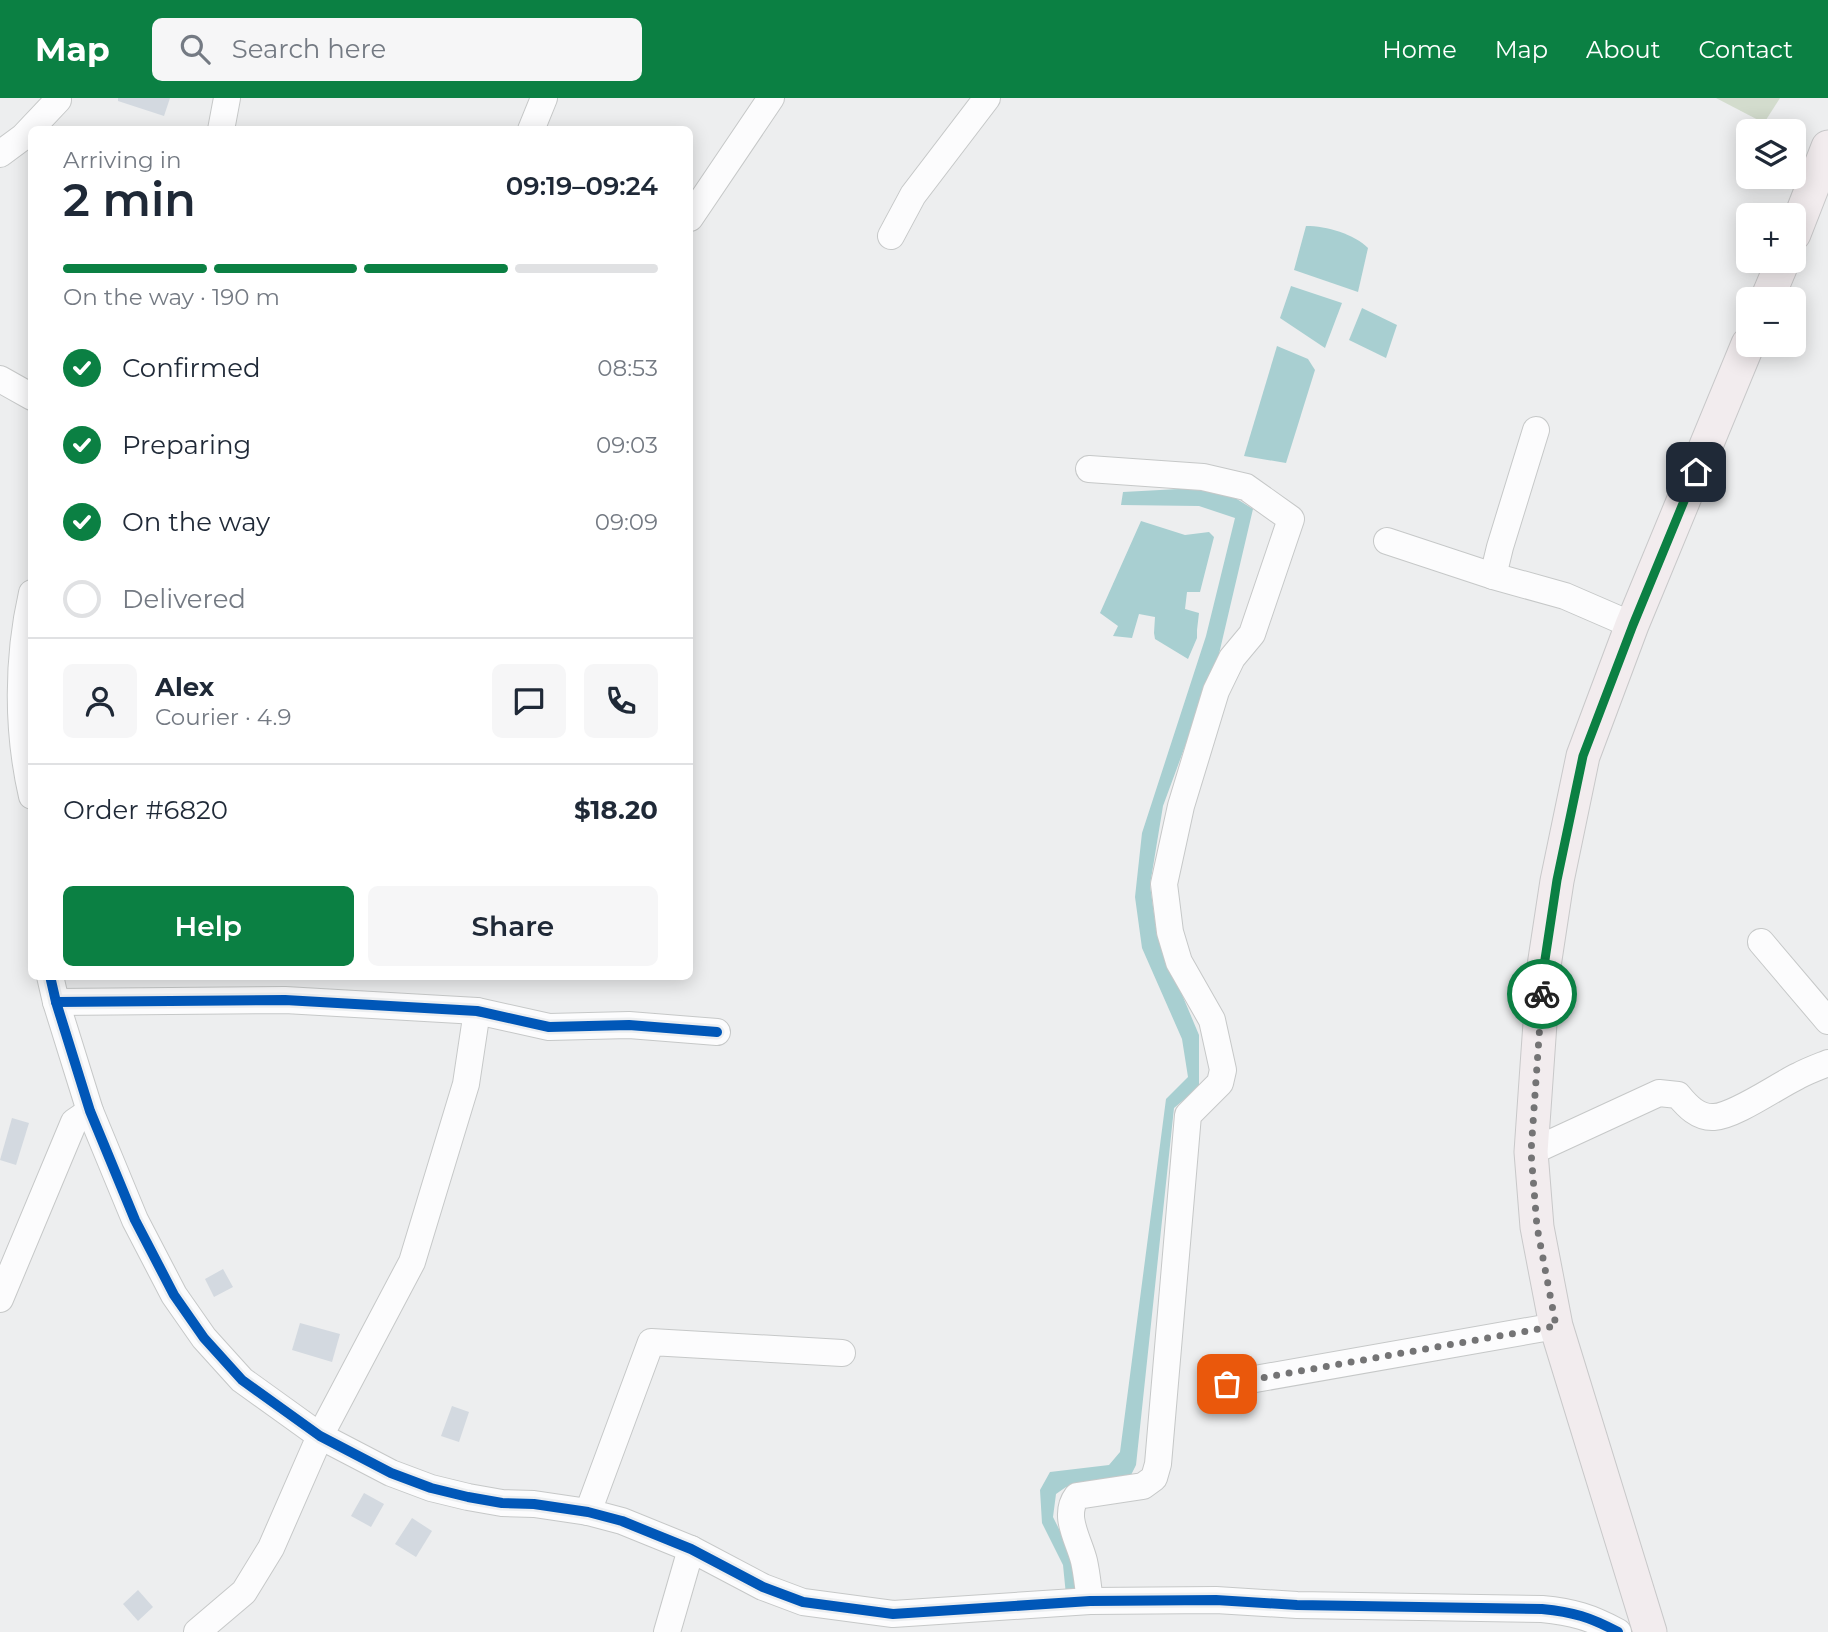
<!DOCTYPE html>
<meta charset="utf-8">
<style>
body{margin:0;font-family:Montserrat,sans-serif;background:#f6f6f7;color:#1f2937;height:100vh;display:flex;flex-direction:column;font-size:26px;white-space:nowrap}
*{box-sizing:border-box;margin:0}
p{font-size:23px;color:#747a83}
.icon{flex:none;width:38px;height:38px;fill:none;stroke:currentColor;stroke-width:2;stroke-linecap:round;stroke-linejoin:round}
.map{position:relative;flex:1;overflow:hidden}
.side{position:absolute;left:28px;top:28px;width:665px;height:854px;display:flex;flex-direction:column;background:#fff;border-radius:10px;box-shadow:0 4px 18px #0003}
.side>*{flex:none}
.buttons{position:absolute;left:1736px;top:21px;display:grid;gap:14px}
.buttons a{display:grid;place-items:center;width:70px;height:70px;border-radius:10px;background:#fff;box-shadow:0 4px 18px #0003;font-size:35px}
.pin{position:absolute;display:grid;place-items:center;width:60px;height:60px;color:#fff;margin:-30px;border-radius:14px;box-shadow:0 4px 10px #0006}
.courier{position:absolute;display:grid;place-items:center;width:70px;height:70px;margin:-35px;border:5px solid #0b8043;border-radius:50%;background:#fff;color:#222;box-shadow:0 2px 9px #0007}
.summary em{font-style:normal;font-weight:600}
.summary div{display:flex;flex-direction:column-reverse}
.summary{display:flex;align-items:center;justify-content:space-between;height:119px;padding:0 35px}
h1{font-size:46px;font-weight:600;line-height:52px}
.bar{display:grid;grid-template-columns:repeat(4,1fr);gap:10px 7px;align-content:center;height:84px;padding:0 35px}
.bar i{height:9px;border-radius:5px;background:#e0e1e3}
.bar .selected{background:#0b8043}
.bar p{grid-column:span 4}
.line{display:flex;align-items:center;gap:18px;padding:0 35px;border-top:2px solid #e0e1e3}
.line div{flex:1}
.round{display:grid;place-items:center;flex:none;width:74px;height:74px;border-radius:10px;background:#f6f6f7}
ol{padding:0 35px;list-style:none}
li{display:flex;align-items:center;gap:21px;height:77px}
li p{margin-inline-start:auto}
li .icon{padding:7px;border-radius:50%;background:#0b8043;color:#fff;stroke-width:4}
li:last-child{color:#747a83}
li i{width:38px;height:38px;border:4px solid #e0e1e3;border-radius:50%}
.primary-button{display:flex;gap:14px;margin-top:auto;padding:14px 35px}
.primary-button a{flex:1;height:80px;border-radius:10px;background:#0b8043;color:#fff;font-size:28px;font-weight:600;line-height:80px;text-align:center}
.primary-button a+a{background:#f6f6f7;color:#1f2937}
header{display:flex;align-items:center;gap:42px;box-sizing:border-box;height:98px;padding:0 35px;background:#0b8043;color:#fff}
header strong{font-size:33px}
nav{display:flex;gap:38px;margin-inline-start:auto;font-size:24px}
.search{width:490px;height:63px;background:#f6f6f7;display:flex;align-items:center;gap:18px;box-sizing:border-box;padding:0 24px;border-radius:10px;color:#747a83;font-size:26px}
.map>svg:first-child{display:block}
.green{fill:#d3dccd}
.water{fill:#a8cfd1}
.building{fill:#d3d9e0}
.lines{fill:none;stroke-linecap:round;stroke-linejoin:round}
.minor-casing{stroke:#c6c8c8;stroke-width:28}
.major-casing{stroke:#c8c8c9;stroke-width:35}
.minor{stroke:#fcfcfd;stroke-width:26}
.major{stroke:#f2ecee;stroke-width:33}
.cycleway-casing{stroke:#eceef0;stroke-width:15}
.cycleway{stroke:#0057b8;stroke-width:10}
.done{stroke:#747475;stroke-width:7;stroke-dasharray:0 12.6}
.route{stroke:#0b8043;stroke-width:9}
</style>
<header>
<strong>Map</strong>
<div class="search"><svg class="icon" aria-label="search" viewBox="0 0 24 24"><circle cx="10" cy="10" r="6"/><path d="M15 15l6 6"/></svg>Search here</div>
<nav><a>Home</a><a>Map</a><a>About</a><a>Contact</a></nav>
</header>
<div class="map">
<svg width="1828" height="1534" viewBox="0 0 1828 1534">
<rect width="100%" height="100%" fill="#edeeef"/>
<!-- green -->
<path class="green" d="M1716 0H1780L1764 25Z"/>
<!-- water -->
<g class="water">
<path d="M1306 128C1327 128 1354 136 1368 150L1358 194 1294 172Z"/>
<path d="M1291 188 1342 205 1325 250 1280 220Z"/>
<path d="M1362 210 1397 227 1386 260 1349 242Z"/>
<path d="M1277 248 1308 261 1315 272 1286 365 1244 358Z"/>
<path d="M1197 390 1232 398 1253 411 1219 556 1163 708 1150 787 1157 837 1199 937V989L1174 1010 1136 1367 1130 1379 1066 1389 1056 1396 1053 1419 1078 1469 1079 1496 1066 1497 1063 1467 1042 1425 1040 1392 1050 1374 1109 1367 1120 1354 1166 1001 1188 979 1182 941 1142 850 1135 799 1142 735 1206 538 1235 420 1199 408 1121 407 1123 394Z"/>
<path d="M1141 423 1185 437 1209 434 1214 439 1200 494H1187L1185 511 1199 515 1197 532V540L1188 561 1155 541 1154 535 1155 519 1139 516 1132 540 1113 538 1118 528 1100 515Z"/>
</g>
<!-- building -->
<g class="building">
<path d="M118 0H170L164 18 118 3Z"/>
<path d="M12 1020 29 1025 16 1067 0 1062Z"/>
<path d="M223 1171 233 1189 214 1199 205 1181Z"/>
<path d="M300 1225 340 1236 332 1264 292 1252Z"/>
<path d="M452 1308 469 1314 459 1344 441 1338Z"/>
<path d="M364 1395 384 1406 371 1429 351 1418Z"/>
<path d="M412 1420 432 1433 416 1459 395 1446Z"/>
<path d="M138 1492 153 1509 138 1523 123 1506Z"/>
</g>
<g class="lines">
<!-- minor casing -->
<g class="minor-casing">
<g id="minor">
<path d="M221 32 227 0"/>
<path d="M531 32 544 0"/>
<path d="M0 56 23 39 58 2"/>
<path d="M690 120 771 0"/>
<path d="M891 138 913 97 987 0"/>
<path d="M0 281 32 299"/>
<path d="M1089 371 1203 379 1246 389 1291 421 1252 536 1232 560 1216 593 1181 708 1164 786 1170 834 1179 864 1212 922 1223 972 1220 985 1188 1017 1158 1366 1154 1380 1143 1388 1077 1398C1062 1418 1079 1442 1084 1463 1087 1476 1088 1490 1090 1503"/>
<path d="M1387 443 1493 478 1565 498 1632 527"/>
<path d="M1493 478 1500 449 1536 332"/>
<path d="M32 495C17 561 17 633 32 698"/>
<path d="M1761 844 1828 923"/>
<path d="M50 878 56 904 90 1013 135 1122 174 1197 204 1240 242 1282 320 1338 391 1375 431 1390 468 1399 502 1405 534 1406 588 1414 622 1423 691 1451 763 1489 803 1504 893 1516 1090 1503 1216 1502 1297 1507 1542 1511C1573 1514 1590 1519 1618 1534"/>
<path d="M56 904 285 902 477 913 549 929 629 927 717 934"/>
<path d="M1531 1054 1659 995 1678 997C1687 1008 1698 1020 1714 1019 1735 1018 1777 988 1798 978 1807 973 1818 969 1828 965"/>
<path d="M0 1201 74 1024 90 1013"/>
<path d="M1227 1286 1556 1228"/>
<path d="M588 1414 651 1244 842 1255"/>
<path d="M197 1534 244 1494 271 1450 320 1338 412 1164 466 986 477 913"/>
<path d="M667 1534 691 1451"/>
</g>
</g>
<!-- major casing -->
<g class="major-casing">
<g id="major">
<path d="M1794 136 1828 49"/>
<path d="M1767 201 1783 163"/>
<path d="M1650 1534 1556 1228 1537 1129 1531 1054 1544 868 1557 783 1583 658 1632 527 1748 246"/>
</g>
</g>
<!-- minor -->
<use href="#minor" class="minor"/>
<!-- major -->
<use href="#major" class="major"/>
<!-- cycleway casing -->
<g class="cycleway-casing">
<g id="cycleway">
<path d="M50 878 56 904 90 1013 135 1122 174 1197 204 1240 242 1282 320 1338 391 1375 431 1390 468 1399 502 1405 534 1406 588 1414 622 1423 691 1451 763 1489 803 1504 893 1516 1090 1503 1216 1502 1297 1507 1542 1511C1573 1514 1590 1519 1618 1534"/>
<path d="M56 904 285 902 477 913 549 929 629 927 717 934"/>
</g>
</g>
<!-- cycleway -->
<use href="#cycleway" class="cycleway"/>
</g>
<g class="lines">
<!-- done -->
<path class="done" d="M1227 1286 1556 1228 1537 1129 1531 1054 1542 896"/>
<!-- route -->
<path class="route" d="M1542 896 1544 868 1557 782 1583 658 1633 527 1696 374"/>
</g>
</svg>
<div class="buttons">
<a><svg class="icon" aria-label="layers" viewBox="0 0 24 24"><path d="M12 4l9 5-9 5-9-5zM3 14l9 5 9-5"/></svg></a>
<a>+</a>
<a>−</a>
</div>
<div class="pin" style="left:1227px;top:1286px;background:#ea580c"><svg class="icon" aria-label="bag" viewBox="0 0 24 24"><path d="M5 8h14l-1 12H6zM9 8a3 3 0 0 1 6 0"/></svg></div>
<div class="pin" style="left:1696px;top:374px;background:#1f2937"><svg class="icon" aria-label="home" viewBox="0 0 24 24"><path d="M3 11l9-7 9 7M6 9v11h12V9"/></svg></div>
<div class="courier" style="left:1542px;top:896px"><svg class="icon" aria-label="bike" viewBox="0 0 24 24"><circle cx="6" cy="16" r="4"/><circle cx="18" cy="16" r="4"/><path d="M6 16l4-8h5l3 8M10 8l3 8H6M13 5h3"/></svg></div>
<section class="side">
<div class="summary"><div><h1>2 min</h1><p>Arriving in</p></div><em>09:19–09:24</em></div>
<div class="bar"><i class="selected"></i><i class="selected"></i><i class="selected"></i><i></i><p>On the way · 190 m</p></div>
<ol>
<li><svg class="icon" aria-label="check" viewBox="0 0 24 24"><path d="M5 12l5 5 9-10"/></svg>Confirmed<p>08:53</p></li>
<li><svg class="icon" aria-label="check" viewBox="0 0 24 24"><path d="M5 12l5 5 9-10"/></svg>Preparing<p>09:03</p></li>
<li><svg class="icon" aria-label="check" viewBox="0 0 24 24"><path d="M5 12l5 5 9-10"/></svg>On the way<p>09:09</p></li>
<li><i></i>Delivered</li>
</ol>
<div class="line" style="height:126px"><a class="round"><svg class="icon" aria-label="person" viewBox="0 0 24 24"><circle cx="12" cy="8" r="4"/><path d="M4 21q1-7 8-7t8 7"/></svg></a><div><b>Alex</b><p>Courier · 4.9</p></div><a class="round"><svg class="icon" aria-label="chat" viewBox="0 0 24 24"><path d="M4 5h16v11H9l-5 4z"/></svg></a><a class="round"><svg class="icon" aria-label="phone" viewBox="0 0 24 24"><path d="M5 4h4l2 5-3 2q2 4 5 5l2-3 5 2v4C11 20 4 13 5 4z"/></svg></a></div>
<div class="line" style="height:91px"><div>Order #6820</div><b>$18.20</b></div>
<div class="primary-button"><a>Help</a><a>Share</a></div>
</section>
</div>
